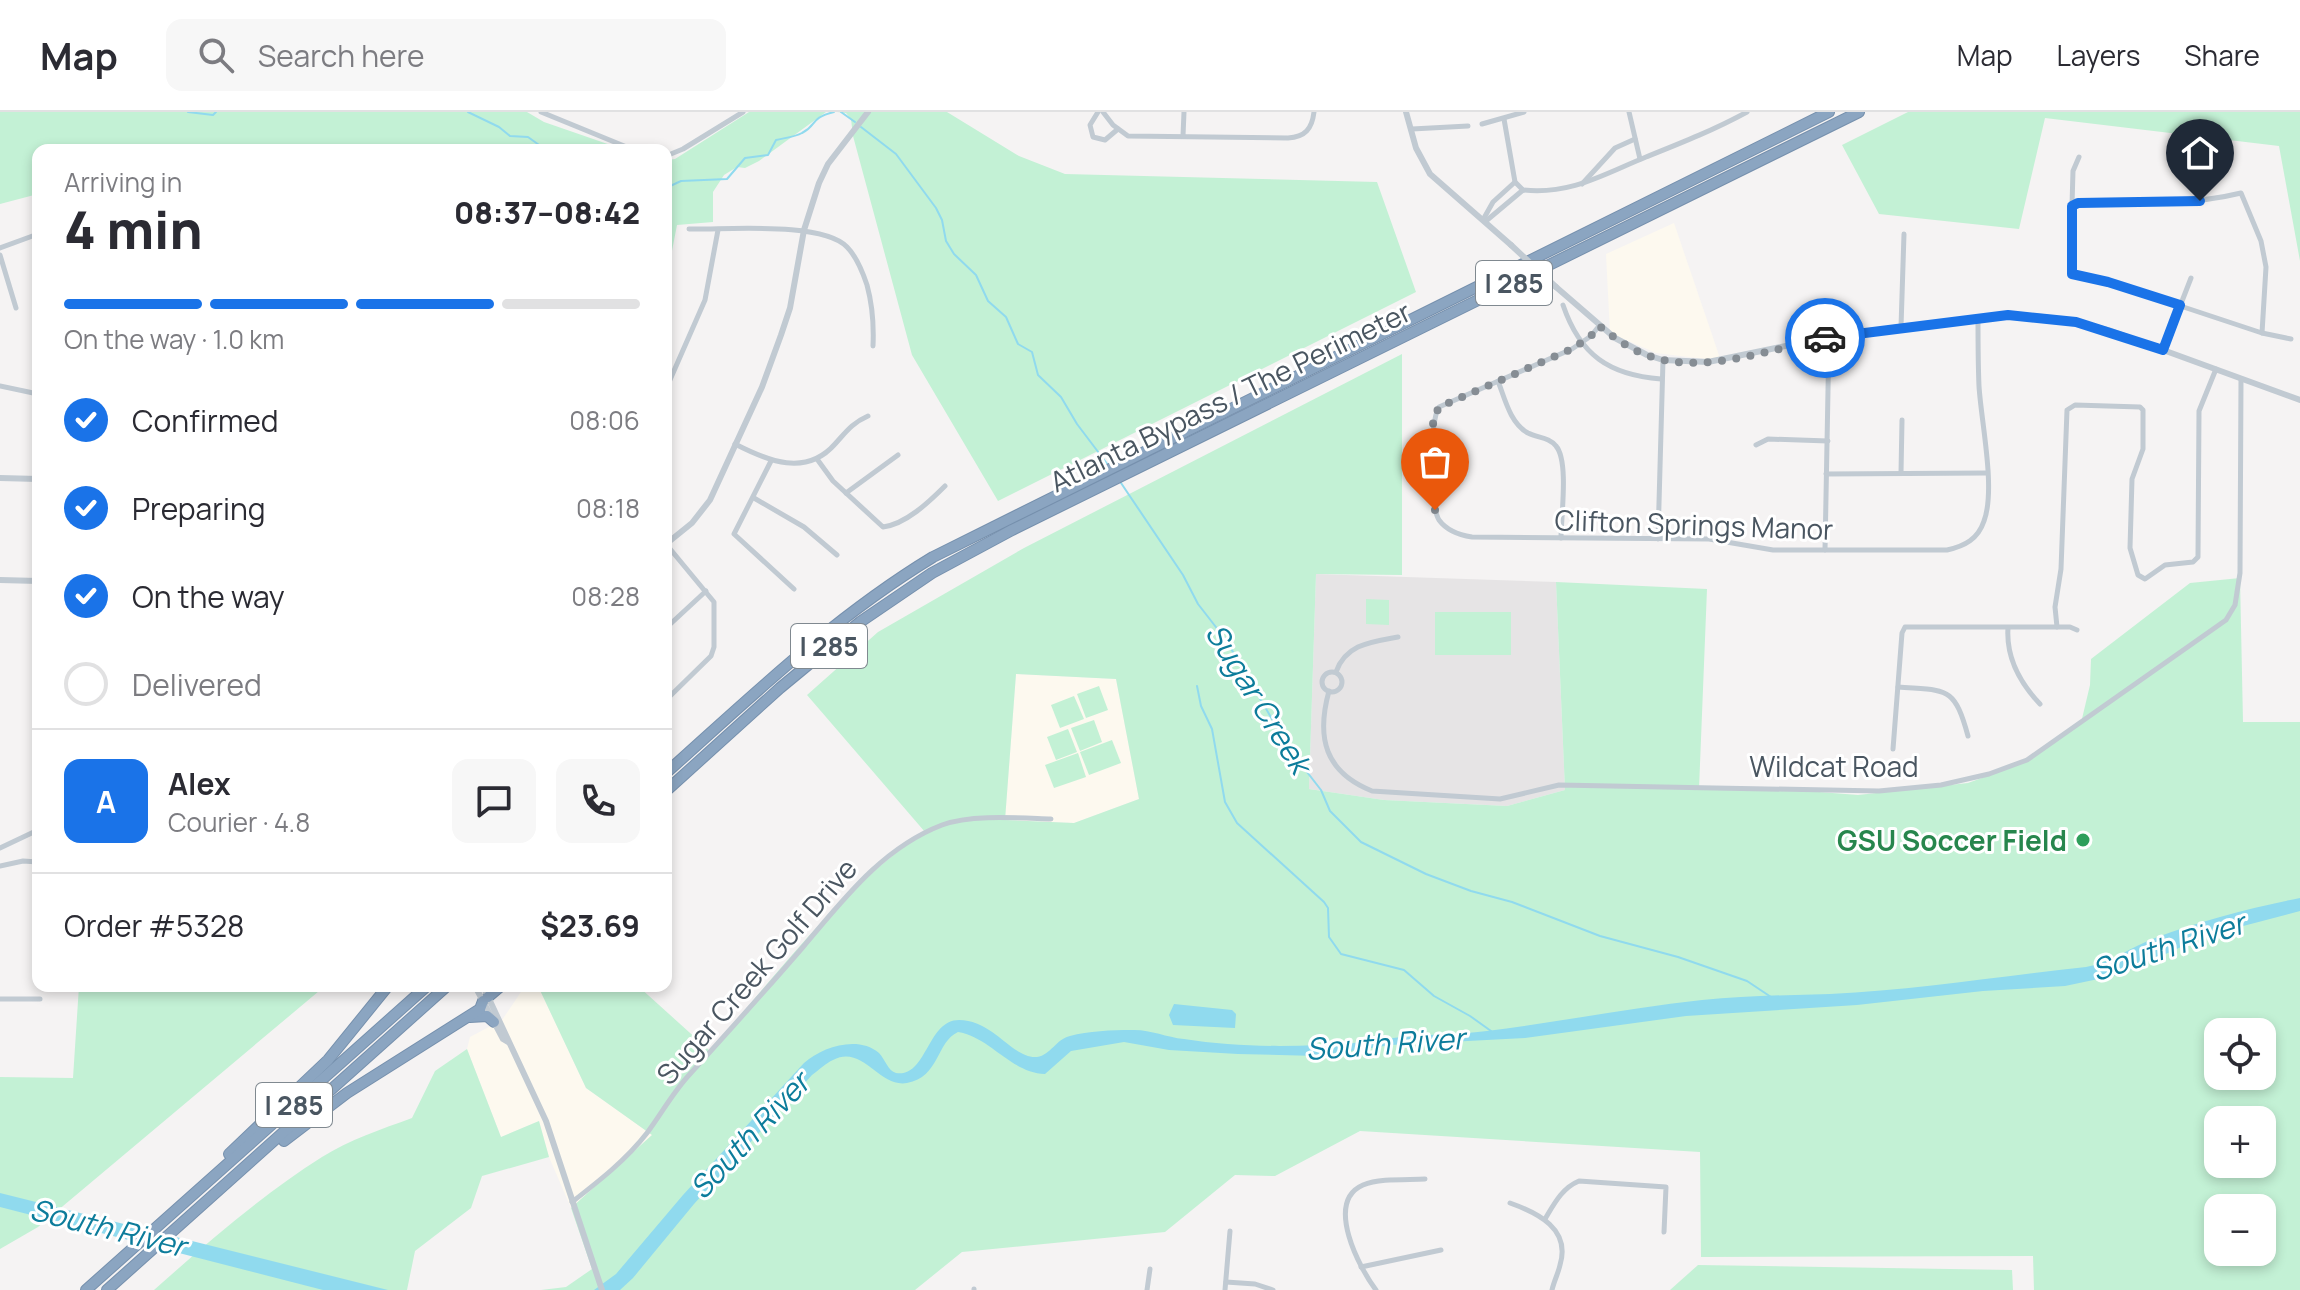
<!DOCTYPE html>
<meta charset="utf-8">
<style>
body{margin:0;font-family:Manrope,sans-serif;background:#f7f7f7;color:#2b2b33;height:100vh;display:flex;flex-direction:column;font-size:30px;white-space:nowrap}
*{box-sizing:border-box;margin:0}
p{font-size:26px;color:#7c7c81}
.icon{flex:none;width:44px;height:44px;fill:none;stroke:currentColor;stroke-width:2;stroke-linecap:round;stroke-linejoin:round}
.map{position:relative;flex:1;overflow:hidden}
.details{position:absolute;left:32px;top:32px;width:640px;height:848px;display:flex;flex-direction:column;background:#fff;border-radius:16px;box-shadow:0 4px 12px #0003}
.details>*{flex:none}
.controls{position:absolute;left:2204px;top:906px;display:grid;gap:16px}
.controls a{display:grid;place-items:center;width:72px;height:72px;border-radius:16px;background:#fff;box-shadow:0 4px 12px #0003;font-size:40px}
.pin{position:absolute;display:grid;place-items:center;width:68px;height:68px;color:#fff;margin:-82px -34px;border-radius:50% 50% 50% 0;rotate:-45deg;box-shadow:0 0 8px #0007}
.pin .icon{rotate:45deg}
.courier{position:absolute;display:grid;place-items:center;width:80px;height:80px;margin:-40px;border:6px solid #1a73e8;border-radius:50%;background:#fff;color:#222;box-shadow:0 2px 10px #0007}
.headline em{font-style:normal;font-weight:800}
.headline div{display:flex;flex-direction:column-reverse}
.headline{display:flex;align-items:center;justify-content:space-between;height:136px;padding:0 32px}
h1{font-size:52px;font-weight:800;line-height:60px}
.bar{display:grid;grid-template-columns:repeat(4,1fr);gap:12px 8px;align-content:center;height:96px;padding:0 32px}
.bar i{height:10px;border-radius:6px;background:#e1e1e2}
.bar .active{background:#1a73e8}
.bar p{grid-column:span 4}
.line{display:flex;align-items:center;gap:20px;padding:0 32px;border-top:2px solid #e1e1e2}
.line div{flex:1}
.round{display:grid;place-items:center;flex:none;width:84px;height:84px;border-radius:16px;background:#f7f7f7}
ol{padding:0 32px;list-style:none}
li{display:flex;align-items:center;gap:24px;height:88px}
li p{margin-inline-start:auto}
li .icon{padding:8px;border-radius:50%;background:#1a73e8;color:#fff;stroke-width:4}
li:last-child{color:#7c7c81}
li i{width:44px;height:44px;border:4px solid #e1e1e2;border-radius:50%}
header{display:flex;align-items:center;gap:48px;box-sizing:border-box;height:112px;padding:0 40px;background:#fff;border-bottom:2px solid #e1e1e2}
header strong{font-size:38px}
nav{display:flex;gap:44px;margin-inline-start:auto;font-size:28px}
.search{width:560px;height:72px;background:#f7f7f7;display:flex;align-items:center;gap:20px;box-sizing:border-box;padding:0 28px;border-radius:16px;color:#7c7c81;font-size:30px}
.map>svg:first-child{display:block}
.commercial{fill:#fdf9ef}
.education{fill:#e6e4e5}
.green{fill:#c3f1d5;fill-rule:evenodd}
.water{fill:#90daee}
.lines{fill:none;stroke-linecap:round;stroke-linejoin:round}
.stream{stroke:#90daee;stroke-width:2}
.motorway-casing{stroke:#7690ad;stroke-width:12}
.minor{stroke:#c1cad2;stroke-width:5}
.tertiary{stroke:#c1cad2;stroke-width:6}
.motorway{stroke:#8ba5c1;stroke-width:10}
.tertiary-bridge{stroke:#c1cad2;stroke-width:6}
.done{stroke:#868d94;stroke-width:8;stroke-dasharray:0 14.4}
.route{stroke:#1a73e8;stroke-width:10}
.leisure-dot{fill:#2e9e5b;stroke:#fff;stroke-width:3}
.labels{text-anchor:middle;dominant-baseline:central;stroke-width:6;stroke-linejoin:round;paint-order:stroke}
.shield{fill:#fff;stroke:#808990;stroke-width:2}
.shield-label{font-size:26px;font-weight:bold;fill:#4a5661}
.street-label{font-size:28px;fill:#4a5661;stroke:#fff}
.leisure-label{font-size:28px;font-weight:bold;fill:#27864d;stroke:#fff;text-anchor:end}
.water-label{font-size:30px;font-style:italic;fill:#0c7c9b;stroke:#fff}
</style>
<header>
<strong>Map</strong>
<div class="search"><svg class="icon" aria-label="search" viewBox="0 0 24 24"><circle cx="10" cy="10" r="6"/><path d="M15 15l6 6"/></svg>Search here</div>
<nav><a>Map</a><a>Layers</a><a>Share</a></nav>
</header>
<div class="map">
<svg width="2300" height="1178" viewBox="0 0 2300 1178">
<rect width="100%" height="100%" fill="#f5f3f3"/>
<!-- commercial -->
<g class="commercial">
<path d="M1674 111 1721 249 1656 241 1610 221 1606 142Z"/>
<path d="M1016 562 1116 567 1139 687 1074 711 1005 708Z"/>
<path d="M525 874H538L586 976 652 1023 571 1096 549 1045 539 1009 501 1025 467 937 470 925 502 908Z"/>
</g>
<!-- education -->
<path class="education" d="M1316 462 1556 470 1565 678 1507 694 1384 688 1309 677Z"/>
<!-- green -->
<g class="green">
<path d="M0 0H527L544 10 625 38H38V82L0 92Z"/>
<path d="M749 0H826L759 49 745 56 737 55 724 63 713 80V110L677 113 666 170V48L675 47Z"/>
<path d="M837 0H947L1019 44 1065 62 1377 70 1416 180 998 389 912 243 853 24 851 7 846 1Z"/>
<path d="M1908 0H2300V149L2279 34 2045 6 2019 117 1879 102 1842 33Z"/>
<path d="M1402 242V463L1316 462 1309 677 1384 688 1507 694 1565 678 1556 470 1707 477 1699 677 1770 676 1858 683 1968 671 2020 652 2081 611 2090 573 2091 547 2190 471 2240 466 2243 610H2300V1178H2034L2033 1144 1701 1145 1700 1040 1360 1019 1275 1064 1235 1063 1165 1120 962 1140 915 1178H541L566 1175 592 1157 571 1096 652 1023 586 976 538 874H638L710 939C778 861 839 778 925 720L807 583 878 520 1024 436ZM1016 562 1116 567 1139 687 1074 711 1005 708ZM2218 920H2262V964H2218ZM2218 1008H2262V1052H2218ZM2218 1096H2262V1140H2218Z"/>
<path d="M1366 487 1389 488V513L1366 512Z"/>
<rect x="1435" y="500" width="76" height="43"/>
<path d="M1099 574 1108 598 1086 606 1077 582Z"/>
<path d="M1074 584 1084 607 1060 616 1051 593Z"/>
<path d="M1094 608 1102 630 1080 639 1071 616Z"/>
<path d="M1068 617 1077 640 1056 648 1047 625Z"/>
<path d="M1112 628 1121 651 1089 663 1080 640Z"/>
<path d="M1078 641 1086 665 1054 676 1045 653Z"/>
<path d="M79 874H325L38 1115 0 1137V965L73 966Z"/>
<path d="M467 937 501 1025 539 1009 549 1045 482 1064 471 1096 415 1139 407 1178H154C207 1131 262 1083 322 1045 349 1028 382 1017 412 1006L435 959Z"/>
<path d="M1698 1153 2012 1158 2013 1178H1670Z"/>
</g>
<!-- water -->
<g class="water">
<path d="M2300 786V799L2205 824 2122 862 2065 874 1983 879 1857 893 1686 904 1525 926 1391 933 1317 944 1238 942 1169 938 1124 930 1071 939 1045 962C1011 961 990 925 958 920 936 930 940 965 907 971 879 976 863 932 833 948 826 951 819 958 812 963L694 1092 633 1166 620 1178H594L616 1162 683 1083 804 951C822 935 858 923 879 941 885 947 888 959 896 961 927 966 927 908 959 908 994 908 1012 947 1037 945 1051 943 1056 927 1070 924 1088 919 1112 918 1131 918 1150 917 1165 925 1184 927 1227 934 1274 935 1319 933 1344 933 1368 929 1393 926 1424 922 1456 923 1487 919 1559 910 1630 896 1702 888 1744 884 1787 883 1830 882 1915 878 2001 864 2086 855 2110 851 2131 835 2155 826 2203 808 2250 796 2300 786Z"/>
<path d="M1174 892 1232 898 1236 902 1235 916 1173 913 1169 903Z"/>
<path d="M0 1081 388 1178H323L0 1095Z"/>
</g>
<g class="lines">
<!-- stream -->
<g class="stream">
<path d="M188 0 213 3 216 0"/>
<path d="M468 0 499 15 510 24 528 25 546 38"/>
<path d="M841 0 855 10"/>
<path d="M861 15 896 42 936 96 942 108 946 129 954 142 976 163 988 189 1006 205 1018 232 1032 240 1038 263 1061 285 1077 312 1108 353"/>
<path d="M666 76 681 69 727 67 745 46 768 43 776 28C784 26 795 25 802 21 818 13 809 6 834 0"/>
<path d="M1119 368 1183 463 1198 492 1226 528 1290 638 1321 678 1330 699 1361 730 1426 762 1471 779 1512 790 1600 824 1678 845 1747 869 1771 885"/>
<path d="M1197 574 1201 594 1212 617 1225 690 1237 711 1324 790 1328 796 1329 825 1341 842 1404 858 1434 884 1470 904 1491 919"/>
</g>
<!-- motorway casing -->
<g class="motorway-casing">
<g id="motorway">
<path d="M666 661C752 584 834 505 933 445L1829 0"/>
<path d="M666 679 780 576 860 510 932 461 1012 418 1859 0"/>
<path d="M488 885 501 874"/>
<path d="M470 905 487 904 494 910"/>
<path d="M284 1029 347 981 480 897 483 889"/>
<path d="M229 1042 328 948 388 874"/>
<path d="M86 1178 427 874"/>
<path d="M107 1178 447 874"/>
</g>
</g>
<!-- minor -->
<g class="minor">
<path d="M541 0 634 38"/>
<path d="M1098 0 1090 13 1093 25 1105 28 1118 17"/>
<path d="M1103 0 1113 13 1128 24 1288 26C1305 25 1312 17 1314 0"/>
<path d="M1629 0 1640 47"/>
<path d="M1504 7 1515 70 1523 78"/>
<path d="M1482 12 1524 0"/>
<path d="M1412 17 1468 14"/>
<path d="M1183 24 1184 0"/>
<path d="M666 44 683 37 743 0"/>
<path d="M1582 72 1615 36 1635 27"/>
<path d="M2241 81 2261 129 2266 155 2262 221 2108 170 2072 162V94L2078 91C2133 91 2188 94 2241 81Z"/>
<path d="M2072 93 2073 59 2079 45"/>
<path d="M1484 106 1493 90 1515 70"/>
<path d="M1486 109 1523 78C1571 83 1604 62 1646 45 1681 31 1714 18 1747 0"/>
<path d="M689 117C725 118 822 109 847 135 856 144 863 161 867 173 873 195 874 212 873 234"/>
<path d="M0 136 38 122"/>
<path d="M0 143 16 196"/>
<path d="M1563 193C1580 243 1609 263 1661 267"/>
<path d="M1599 214 1591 224 1572 237 1439 295C1429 311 1429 392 1439 408 1447 419 1459 423 1472 425L1709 427 1773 438H1947C1965 434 1978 427 1984 409 1996 377 1981 309 1979 274 1978 251 1978 228 1978 206"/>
<path d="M1901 215 1904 122"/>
<path d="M2262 221 2291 227"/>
<path d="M2163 238 2191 166"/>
<path d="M1498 269C1505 287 1510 311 1528 321 1538 326 1549 325 1556 334 1569 349 1561 405 1561 426"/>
<path d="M0 274 38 282"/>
<path d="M666 277 705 188 718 118"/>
<path d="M735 332C768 349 806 365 835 332 846 320 852 311 868 304"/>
<path d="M1756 333 1768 327 1828 329"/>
<path d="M817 347 833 369 883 415C906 412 929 390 945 374"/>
<path d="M771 349 734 422 794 477"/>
<path d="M1901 361 1902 308"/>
<path d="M1826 362 1987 361"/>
<path d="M846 381 898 343"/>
<path d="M754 386 804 415 837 443"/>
<path d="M1658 427 1663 248"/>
<path d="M1825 438 1829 225"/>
<path d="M2057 515 2055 495 2061 457 2067 298 2075 293 2140 295 2143 298V337L2132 367 2130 436 2138 463 2145 467 2165 453 2193 450 2198 445 2199 299 2216 257"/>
<path d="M666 516 706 479"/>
<path d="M2008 516C2006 546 2020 571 2040 592"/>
<path d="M1336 560C1346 532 1371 530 1398 525"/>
<circle cx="1332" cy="570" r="10"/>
<path d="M1898 575C1947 579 1954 573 1968 624"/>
<path d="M1329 579C1316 626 1325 660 1372 679L1500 687 1559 673 1879 679 1941 673 1989 662 2027 648 2226 508 2235 493 2240 461 2241 267"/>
<path d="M666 588 711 544 714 535V490L666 432"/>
<path d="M1893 637 1902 521 1905 515H2070L2077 518"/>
<path d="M0 736 38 718"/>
<path d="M0 754 23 749 38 750"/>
<path d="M0 887H40"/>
<path d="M572 1090C599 1069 626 1048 647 1021 662 1001 673 980 690 962 728 920 766 878 803 835 843 788 882 736 942 713 971 702 1020 706 1051 707"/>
<path d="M1510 1091C1538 1101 1571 1117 1560 1153 1558 1162 1554 1169 1552 1178"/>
<path d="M1545 1107C1554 1092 1562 1076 1579 1069L1666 1075 1664 1120"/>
<path d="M1361 1155 1441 1138"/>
<path d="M1226 1170 1255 1172 1273 1178"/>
<path d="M974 1177V1178"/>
<path d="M1147 1178 1150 1157"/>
<path d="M1225 1178 1230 1119"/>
<path d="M1376 1178C1360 1157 1324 1090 1363 1073 1380 1066 1407 1068 1425 1067"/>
</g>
<!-- tertiary -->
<g class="tertiary">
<path d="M1406 0 1416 36 1430 62 1511 133"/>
<path d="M1556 175 1615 226 1647 243 1663 248 1708 250 1829 225 1901 215 2008 203 2043 205 2076 210 2111 219 2300 288"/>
<path d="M0 366 38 367"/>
<path d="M666 432 692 411 710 388 762 275 781 223 790 196 804 118 819 71 828 52 868 0"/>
<path d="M0 468 38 469"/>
<path d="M475 874 503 927 508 930"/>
<path d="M483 874 546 1009 602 1178"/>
</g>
<!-- motorway -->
<use href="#motorway" class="motorway"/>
<!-- tertiary-bridge -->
<path class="tertiary-bridge" d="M1511 133 1556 175"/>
</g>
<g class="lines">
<!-- done -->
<path class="done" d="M1435 398 1433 308 1439 295 1572 237 1591 224 1599 214C1614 225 1629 237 1647 243 1700 264 1772 237 1825 226"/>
<!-- route -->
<path class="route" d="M1825 226 2008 203 2076 210 2163 238 2180 193 2108 170 2072 162V94L2078 91 2200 89"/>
</g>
<!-- markers -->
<circle class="leisure-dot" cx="2083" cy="728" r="8"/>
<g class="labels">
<!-- shield labels -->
<g class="shield">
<rect x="1476" y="149" width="76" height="44" rx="6"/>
<rect x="791" y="512" width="76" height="44" rx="6"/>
<rect x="256" y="971" width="76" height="44" rx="6"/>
</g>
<g class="shield-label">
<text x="1514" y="171">I 285</text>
<text x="829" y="534">I 285</text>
<text x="294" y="993">I 285</text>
</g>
<!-- street labels -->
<g class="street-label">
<text transform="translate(1230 284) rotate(-26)">Atlanta Bypass / The Perimeter</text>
<text transform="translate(1694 412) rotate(2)">Clifton Springs Manor</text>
<text x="1834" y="654">Wildcat Road</text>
<text transform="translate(756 859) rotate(-49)">Sugar Creek Golf Drive</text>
</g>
<!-- leisure labels -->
<g class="leisure-label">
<text x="2067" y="728">GSU Soccer Field</text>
</g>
<!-- water labels -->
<g class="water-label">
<text transform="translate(1259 586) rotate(58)">Sugar Creek</text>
<text transform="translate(2168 834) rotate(-18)">South River</text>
<text transform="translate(1385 931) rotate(-4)">South River</text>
<text transform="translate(749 1023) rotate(-47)">South River</text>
<text transform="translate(108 1115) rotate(14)">South River</text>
</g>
</g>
</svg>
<div class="controls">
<a><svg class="icon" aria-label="locate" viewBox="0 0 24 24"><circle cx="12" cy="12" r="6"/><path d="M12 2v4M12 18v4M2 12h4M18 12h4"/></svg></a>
<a>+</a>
<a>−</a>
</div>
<div class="pin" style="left:1435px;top:398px;background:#ea580c"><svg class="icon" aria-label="bag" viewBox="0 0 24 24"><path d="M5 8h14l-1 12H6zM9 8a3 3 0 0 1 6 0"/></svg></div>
<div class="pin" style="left:2200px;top:89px;background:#1f2937"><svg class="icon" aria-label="home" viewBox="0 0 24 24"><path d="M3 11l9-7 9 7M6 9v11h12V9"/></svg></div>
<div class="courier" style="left:1825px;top:226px"><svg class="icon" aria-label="car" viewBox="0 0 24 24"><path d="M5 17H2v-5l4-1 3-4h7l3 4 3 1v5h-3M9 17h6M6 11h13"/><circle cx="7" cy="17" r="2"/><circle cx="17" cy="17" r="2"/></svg></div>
<section class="details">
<div class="headline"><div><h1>4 min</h1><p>Arriving in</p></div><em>08:37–08:42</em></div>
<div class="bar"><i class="active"></i><i class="active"></i><i class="active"></i><i></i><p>On the way · 1.0 km</p></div>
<ol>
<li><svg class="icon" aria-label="check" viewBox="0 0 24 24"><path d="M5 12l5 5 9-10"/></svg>Confirmed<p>08:06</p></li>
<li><svg class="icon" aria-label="check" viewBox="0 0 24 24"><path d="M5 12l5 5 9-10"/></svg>Preparing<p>08:18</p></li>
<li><svg class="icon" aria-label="check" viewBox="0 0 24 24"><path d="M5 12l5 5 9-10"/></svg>On the way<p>08:28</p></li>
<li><i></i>Delivered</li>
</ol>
<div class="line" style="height:144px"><b class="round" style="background:#1a73e8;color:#fff">A</b><div><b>Alex</b><p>Courier · 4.8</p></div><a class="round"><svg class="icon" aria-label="chat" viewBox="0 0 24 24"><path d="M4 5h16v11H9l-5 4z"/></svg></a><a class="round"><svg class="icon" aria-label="phone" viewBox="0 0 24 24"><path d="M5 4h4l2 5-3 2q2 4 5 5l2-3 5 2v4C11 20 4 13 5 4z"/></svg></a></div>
<div class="line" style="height:104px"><div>Order #5328</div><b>$23.69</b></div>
</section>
</div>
